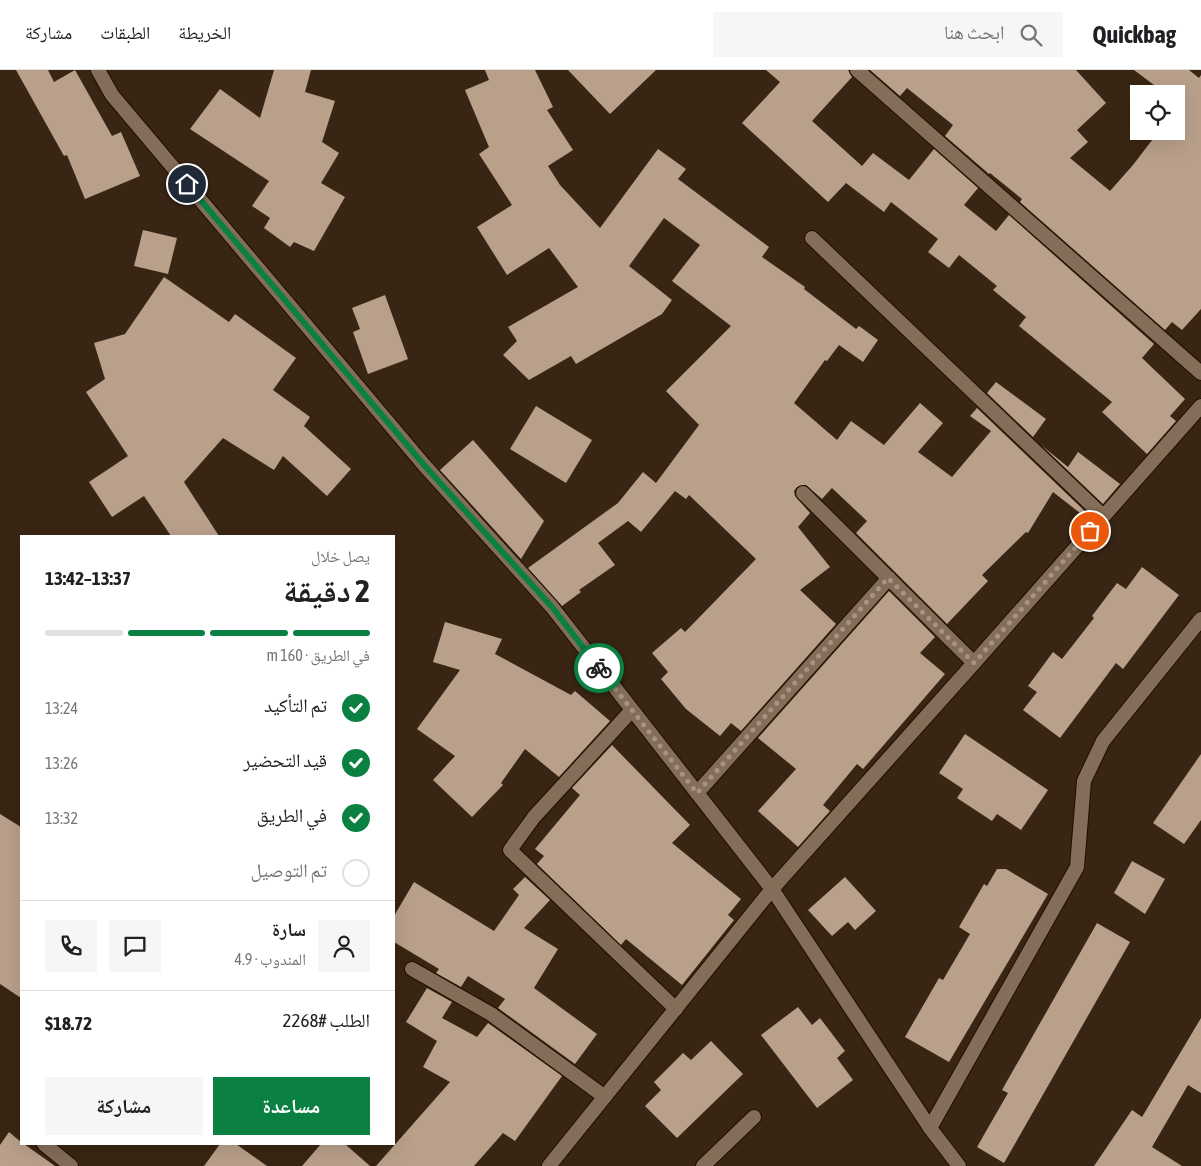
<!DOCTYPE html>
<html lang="ar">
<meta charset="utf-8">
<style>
body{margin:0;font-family:"Asap Condensed","Noto Naskh Arabic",sans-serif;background:#f6f6f6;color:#202124;direction:rtl;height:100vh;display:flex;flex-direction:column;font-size:19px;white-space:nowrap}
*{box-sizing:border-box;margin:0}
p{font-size:16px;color:#757577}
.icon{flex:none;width:28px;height:28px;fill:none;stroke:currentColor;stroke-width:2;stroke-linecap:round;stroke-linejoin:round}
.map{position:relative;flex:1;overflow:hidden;direction:ltr}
.drawer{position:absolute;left:20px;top:465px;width:375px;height:610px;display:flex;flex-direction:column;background:#fff;border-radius:0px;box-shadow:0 5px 20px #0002;direction:rtl}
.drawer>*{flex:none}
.controls{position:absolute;left:1130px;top:15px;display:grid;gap:10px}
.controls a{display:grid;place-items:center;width:55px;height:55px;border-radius:0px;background:#fff;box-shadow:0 5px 20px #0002;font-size:25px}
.pin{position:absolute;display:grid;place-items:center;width:42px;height:42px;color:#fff;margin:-21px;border:2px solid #fff;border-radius:50%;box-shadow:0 1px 5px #0007}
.courier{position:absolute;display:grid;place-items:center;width:50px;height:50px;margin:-25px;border:4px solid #0b8043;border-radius:50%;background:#fff;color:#222;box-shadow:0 1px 6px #0007}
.headline em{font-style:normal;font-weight:700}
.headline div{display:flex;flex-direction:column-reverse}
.headline{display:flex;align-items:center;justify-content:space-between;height:85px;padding:0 25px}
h1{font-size:32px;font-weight:700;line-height:38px}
.bar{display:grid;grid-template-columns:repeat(4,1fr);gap:8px 5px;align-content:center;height:60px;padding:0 25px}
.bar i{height:6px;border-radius:4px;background:#e0e0e0}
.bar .active{background:#0b8043}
.bar p{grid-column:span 4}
.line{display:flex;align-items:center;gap:12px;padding:0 25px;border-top:1px solid #e0e0e0}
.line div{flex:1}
.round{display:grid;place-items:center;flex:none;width:52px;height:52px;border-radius:0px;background:#f6f6f6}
ol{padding:0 25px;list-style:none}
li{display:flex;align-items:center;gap:15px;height:55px}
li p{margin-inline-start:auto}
li .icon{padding:5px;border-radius:50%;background:#0b8043;color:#fff;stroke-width:4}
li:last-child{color:#757577}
li i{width:28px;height:28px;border:2px solid #e0e0e0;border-radius:50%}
.action{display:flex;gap:10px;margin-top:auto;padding:10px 25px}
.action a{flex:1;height:58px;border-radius:0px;background:#0b8043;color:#fff;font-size:20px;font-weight:700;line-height:58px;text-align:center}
.action a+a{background:#f6f6f6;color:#202124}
header{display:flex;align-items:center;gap:30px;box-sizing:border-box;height:70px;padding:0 25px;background:#fff;border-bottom:1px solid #e0e0e0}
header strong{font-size:24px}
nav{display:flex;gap:28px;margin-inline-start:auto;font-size:18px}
.search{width:350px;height:45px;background:#f6f6f6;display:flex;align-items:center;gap:12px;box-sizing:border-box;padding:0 18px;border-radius:0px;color:#757577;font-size:19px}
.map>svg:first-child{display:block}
.building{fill:#b9a08b}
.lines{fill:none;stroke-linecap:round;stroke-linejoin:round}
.minor-casing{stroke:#1f0e00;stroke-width:16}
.tertiary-casing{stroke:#1f0e00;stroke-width:16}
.minor{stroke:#846d59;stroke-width:14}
.tertiary{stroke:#846d59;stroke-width:14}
.done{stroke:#a39486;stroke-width:5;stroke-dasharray:0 9}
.route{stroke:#0b8043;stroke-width:6}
</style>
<header>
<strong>Quickbag</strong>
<div class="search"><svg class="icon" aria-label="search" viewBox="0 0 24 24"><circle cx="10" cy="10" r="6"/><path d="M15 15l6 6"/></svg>ابحث هنا</div>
<nav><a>الخريطة</a><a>الطبقات</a><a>مشاركة</a></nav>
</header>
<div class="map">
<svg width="1201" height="1096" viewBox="0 0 1201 1096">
<rect width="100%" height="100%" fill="#392513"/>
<!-- building -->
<g class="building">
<path d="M16 0H48L54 12 75 0 112 66 121 62 140 106 85 129 67 85 64 86Z"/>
<path d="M274 0H311L305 22 335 31 322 72 339 83 321 113 345 127 314 181 294 172 290 177 264 158 270 148 252 136 269 111 190 59 220 19 260 48Z"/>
<path d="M485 0H535L553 37 547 40 573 80 548 96 560 115 600 158 658 79 686 99 678 109 769 177 762 187 805 217 804 219 856 259 859 256 878 270 863 292 839 275 827 291 825 290 794 333 837 370 851 351 884 375 920 333 943 353 918 382 952 407 991 361 970 346 977 338 1091 447 1089 450 1053 422 1028 463 1026 462 982 505 988 511 947 554 856 463 867 451 832 418 822 429 806 415 797 417 794 421 795 426 810 443 798 457 830 497 800 520 836 554 741 661 731 653 720 666 686 639 661 609 668 602 652 583 681 558 685 562 756 489 689 425 686 429 675 421 641 462 628 451 598 473 615 495 579 520 581 522 562 536 528 498 618 433 643 402 656 413 699 355 666 321 731 256 672 211 700 175 664 148 629 196 672 230 662 244 576 294 571 286 529 310 503 285 517 271 508 257 578 217 549 178 507 205 477 157 512 135 479 84 489 77 465 20 489 10Z"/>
<path d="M568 0H656L610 44Z"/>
<path d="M766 0H848L852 7 812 51 862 96 873 83 909 110 934 79 978 118 964 135 996 161 1009 145 1154 274 1142 288 1185 329 1170 346 1176 351 1147 384 1102 342 1112 332 1019 256 1026 247 993 220 997 216 959 185 949 198 928 182 938 169 891 132 884 142 846 113 828 132 742 53 780 12Z"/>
<path d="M870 0H1076L1106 33 1077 60 1088 72 1070 88 1110 121 1133 95 1159 61H1176V38L1180 34 1176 31V24H1166L1134 0H1189L1199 8 1201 5V239L1182 260 1172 252 1165 260 1020 132 1022 129 990 103 989 104 945 66 953 55 907 18 900 26Z"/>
<path d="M143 160 177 168 168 204 134 196Z"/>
<path d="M164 207 229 252 235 244 296 288 273 320 310 347 304 356 351 399 327 426 283 386 274 400 223 368 184 412 219 466H171L144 426 112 447 89 412 128 386 86 322 105 309 94 273 125 264Z"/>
<path d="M385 225 408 289 368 304 353 262 360 259 352 238Z"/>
<path d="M996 312 1046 349 1033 367 987 323Z"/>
<path d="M536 336 592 370 566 413 510 379Z"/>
<path d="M473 370 544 451 521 489 440 400Z"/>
<path d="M1041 375 1068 397 1078 382 1120 414 1103 434Z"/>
<path d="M1142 497 1179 525 1123 599 1116 593 1060 668 1023 640 1037 622 1028 616 1053 582 1062 589 1094 548 1092 546 1117 513 1126 519Z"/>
<path d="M889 521 935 567 920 583 945 604 863 699 857 694 823 735 830 741 798 777 758 741 796 699 758 668Z"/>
<path d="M445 552 502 569 495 584 571 625 575 621 610 651 559 707 525 679 501 713 503 715 472 747 433 710 455 686 417 659 460 600 433 592Z"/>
<path d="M965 664 1048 720 1021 760 997 744 992 751 957 728 963 719 939 703Z"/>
<path d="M612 675 690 755 672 773 741 829 728 845 734 850 682 915 626 869 621 875 537 794 544 786 535 779 580 725 572 718Z"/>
<path d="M1201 684V750L1184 774 1153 753Z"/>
<path d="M0 744 21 757V928L0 914Z"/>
<path d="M1132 791 1165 809 1145 844 1114 823Z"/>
<path d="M997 799H1006L1048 824 949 992 905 967 939 908 943 910 970 864 959 857 984 814 987 816Z"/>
<path d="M525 807 550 830 524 858 558 879 534 918 597 964 575 994 498 938 505 929 468 906 461 917 436 903 439 899 394 872V846L414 812 494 861 519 825 513 819Z"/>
<path d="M845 807 876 841 855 860 848 852 832 866 808 840Z"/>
<path d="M1097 853 1130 872 1004 1093 977 1077 1008 1023 1002 1020Z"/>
<path d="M427 918 452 932 442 948 477 967 488 953 562 1006 515 1071 503 1063 474 1096H376L450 1012 423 997 437 971 406 952Z"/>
<path d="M798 937 812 955 820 948 845 981 837 988 853 1010 817 1038 761 965Z"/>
<path d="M1201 948V1023L1188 1015 1152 1077 1182 1096H1094L1132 1040 1142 1047Z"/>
<path d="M711 971 743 1004 677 1068 645 1036 661 1020 654 1012 683 983 691 990Z"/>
<path d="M9 1062 21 1072V1074H24L55 1096H0V1075Z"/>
<path d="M220 1074H236L267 1096H204Z"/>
<path d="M321 1074H345L370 1096H302Z"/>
</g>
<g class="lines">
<!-- minor casing -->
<g class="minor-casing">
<g id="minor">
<path d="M98 0 112 25 424 395 552 537 772 819 930 1058 959 1096"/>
<path d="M857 0 1201 303"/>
<path d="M812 168 1103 446"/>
<path d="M803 423 974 593"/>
<path d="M632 640 534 747 510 780 676 939"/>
<path d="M697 723 889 508"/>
<path d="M412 899 491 944 605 1027"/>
<path d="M930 1058 1077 797 1084 711 1103 671 1201 549"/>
<path d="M44 1074 71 1096"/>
<path d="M703 1096 754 1047"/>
</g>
</g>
<!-- tertiary casing -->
<g class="tertiary-casing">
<path id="tertiary" d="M549 1096 772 819 974 593 1201 336"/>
</g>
<!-- minor -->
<use href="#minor" class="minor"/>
<!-- tertiary -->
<use href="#tertiary" class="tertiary"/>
</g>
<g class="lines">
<!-- done -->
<path class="done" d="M599 598 697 723 888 508 974 593 1090 461"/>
<!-- route -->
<path class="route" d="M187 114 424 395 552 537 599 598"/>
</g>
</svg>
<div class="controls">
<a><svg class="icon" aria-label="locate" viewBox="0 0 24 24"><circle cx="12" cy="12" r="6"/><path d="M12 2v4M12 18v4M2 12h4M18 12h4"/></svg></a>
</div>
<div class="pin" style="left:1090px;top:461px;background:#ea580c"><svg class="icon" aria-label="bag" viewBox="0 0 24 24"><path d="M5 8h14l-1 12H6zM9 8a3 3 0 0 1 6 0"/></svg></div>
<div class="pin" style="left:187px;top:114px;background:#1f2937"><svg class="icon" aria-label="home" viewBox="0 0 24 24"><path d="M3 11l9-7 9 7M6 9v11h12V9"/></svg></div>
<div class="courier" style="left:599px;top:598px"><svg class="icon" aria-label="bike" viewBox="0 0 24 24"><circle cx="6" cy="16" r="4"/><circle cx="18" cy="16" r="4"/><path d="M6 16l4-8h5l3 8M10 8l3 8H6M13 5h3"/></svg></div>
<section class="drawer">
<div class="headline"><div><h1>2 دقيقة</h1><p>يصل خلال</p></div><em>13:37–13:42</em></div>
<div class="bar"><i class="active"></i><i class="active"></i><i class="active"></i><i></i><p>في الطريق · 160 m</p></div>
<ol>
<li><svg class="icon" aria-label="check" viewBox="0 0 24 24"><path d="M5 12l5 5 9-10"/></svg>تم التأكيد<p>13:24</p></li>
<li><svg class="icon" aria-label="check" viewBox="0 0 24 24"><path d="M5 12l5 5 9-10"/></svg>قيد التحضير<p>13:26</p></li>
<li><svg class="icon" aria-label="check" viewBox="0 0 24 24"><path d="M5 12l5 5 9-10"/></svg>في الطريق<p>13:32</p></li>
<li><i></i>تم التوصيل</li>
</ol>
<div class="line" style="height:90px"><a class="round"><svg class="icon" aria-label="person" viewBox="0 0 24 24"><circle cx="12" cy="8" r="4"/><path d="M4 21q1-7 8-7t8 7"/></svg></a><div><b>سارة</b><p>المندوب · 4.9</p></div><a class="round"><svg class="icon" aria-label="chat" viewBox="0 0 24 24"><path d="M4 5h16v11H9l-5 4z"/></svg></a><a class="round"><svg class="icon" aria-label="phone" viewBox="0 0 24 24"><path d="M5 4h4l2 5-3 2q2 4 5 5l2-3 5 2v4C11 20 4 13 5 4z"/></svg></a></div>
<div class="line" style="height:65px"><div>الطلب #2268</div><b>$18.72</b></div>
<div class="action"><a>مساعدة</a><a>مشاركة</a></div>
</section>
</div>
